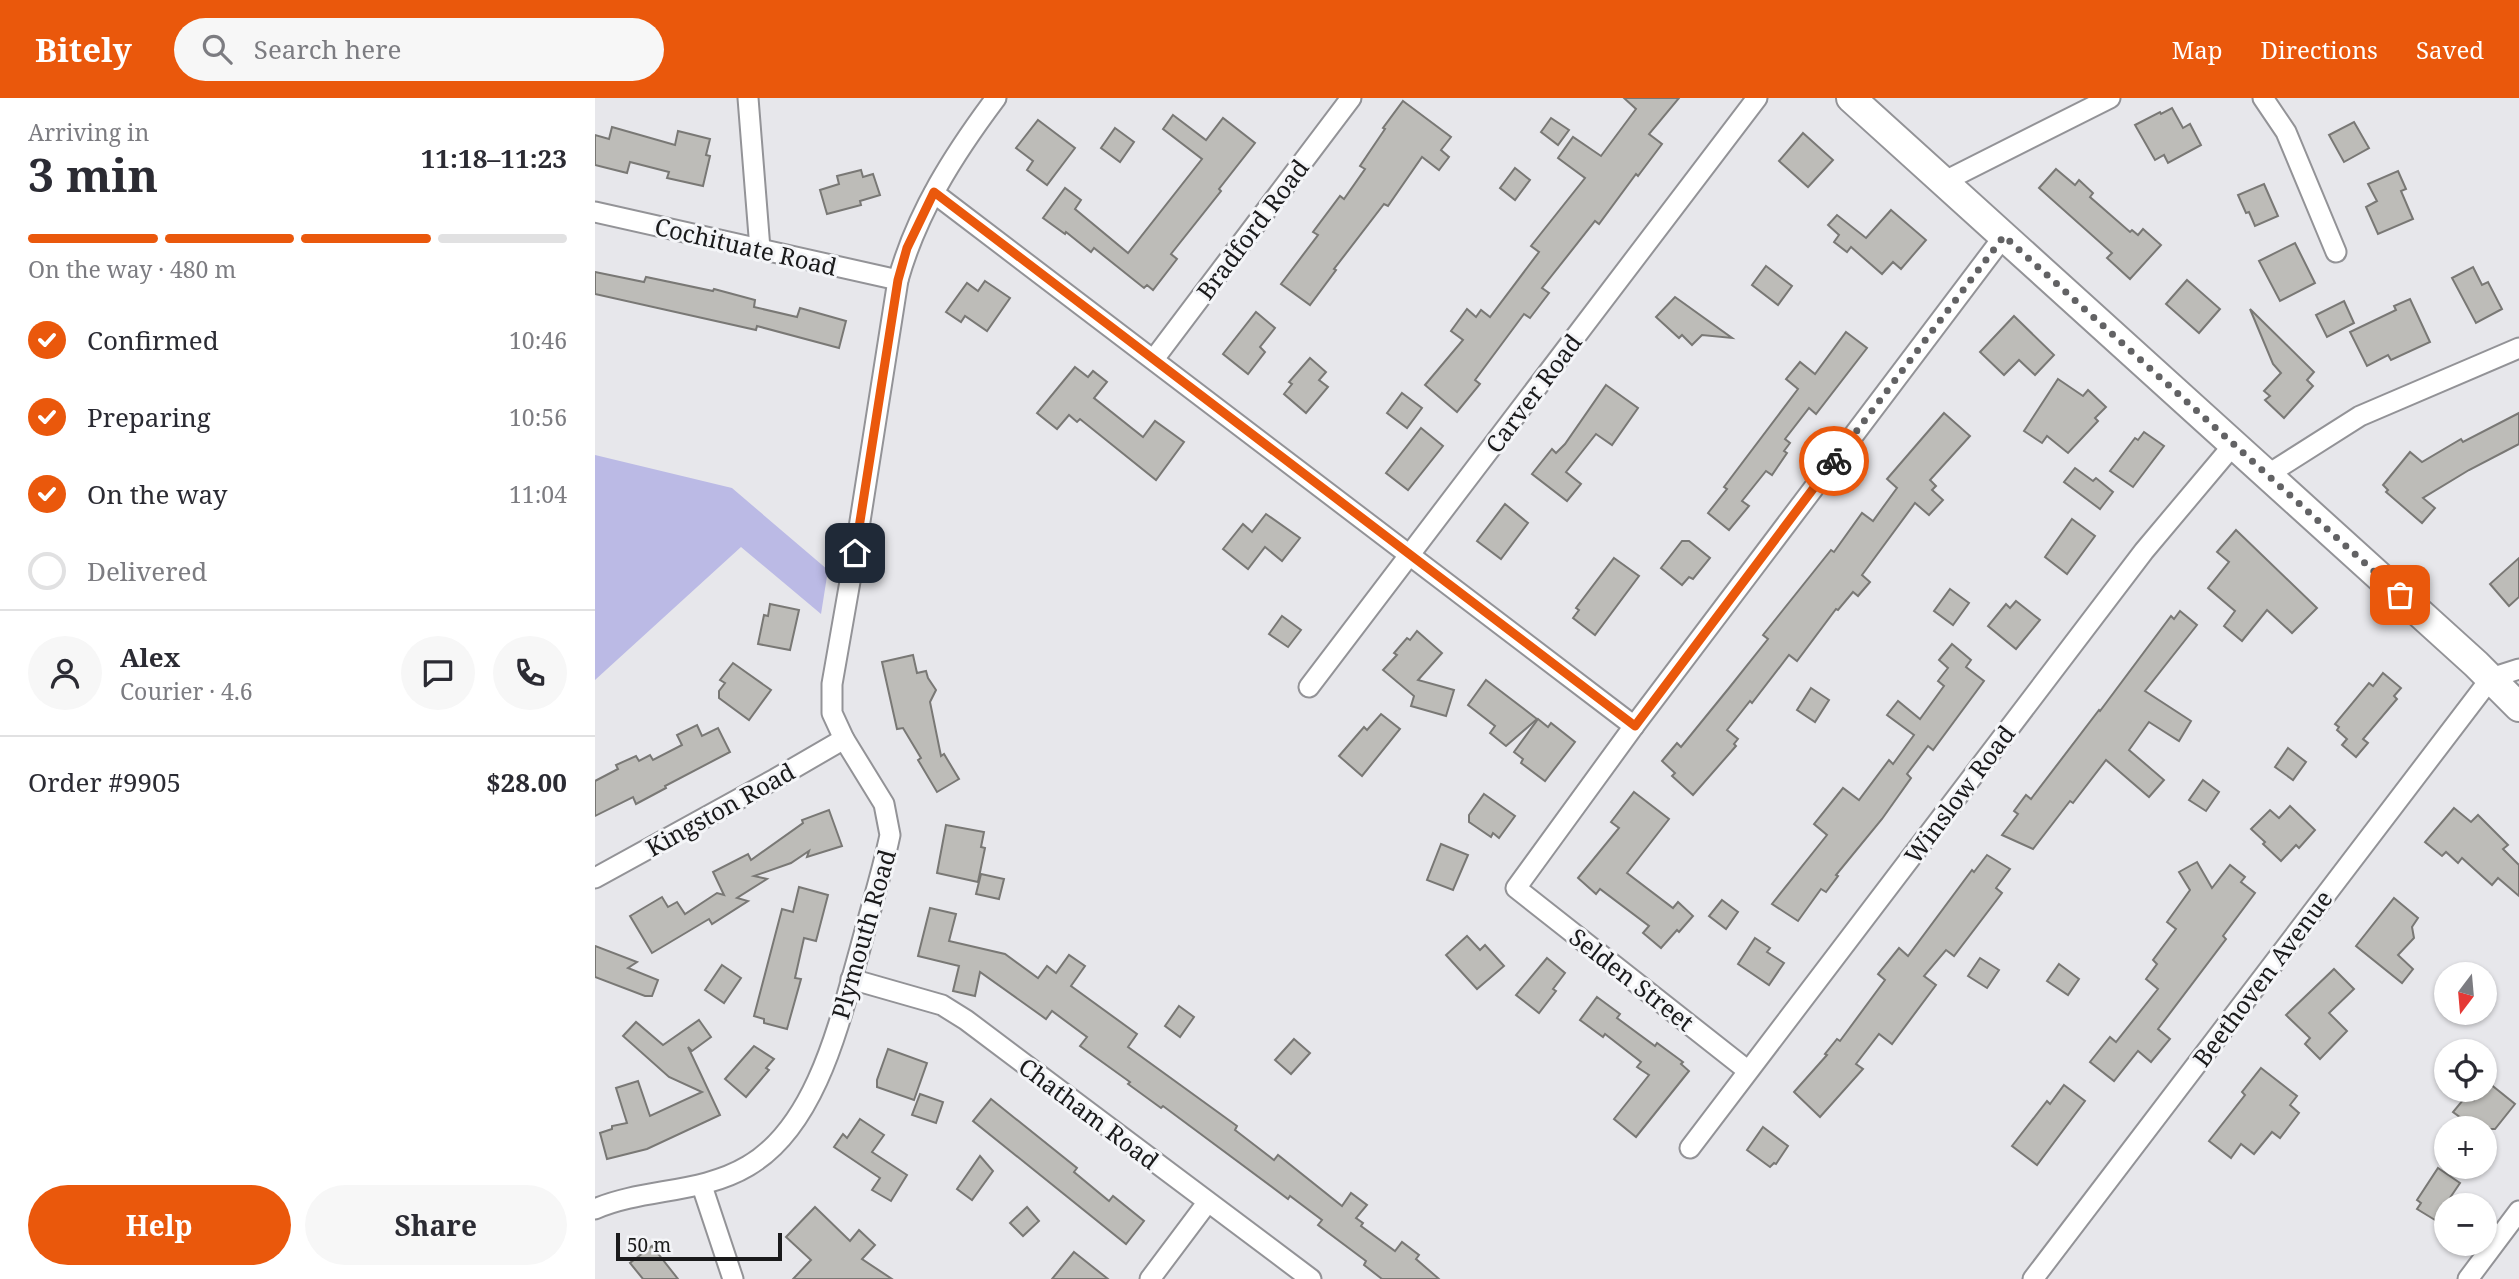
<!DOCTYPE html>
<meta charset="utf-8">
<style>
body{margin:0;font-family:"Noto Serif",serif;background:#f7f7f7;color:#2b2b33;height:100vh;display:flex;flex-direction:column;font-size:26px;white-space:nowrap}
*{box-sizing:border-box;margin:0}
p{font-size:23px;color:#7c7c81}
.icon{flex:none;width:38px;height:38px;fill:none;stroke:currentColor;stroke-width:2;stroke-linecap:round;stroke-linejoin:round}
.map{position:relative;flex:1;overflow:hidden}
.side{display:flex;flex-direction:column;background:#fff;width:595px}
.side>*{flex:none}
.needle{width:46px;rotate:196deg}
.controls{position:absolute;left:1839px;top:864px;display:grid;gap:14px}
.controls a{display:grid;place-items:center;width:63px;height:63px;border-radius:50%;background:#fff;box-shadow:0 2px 5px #0004;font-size:35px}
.scale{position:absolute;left:21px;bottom:18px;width:166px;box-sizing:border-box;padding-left:7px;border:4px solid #1a1a1b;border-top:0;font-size:19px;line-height:24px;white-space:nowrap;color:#1a1a1b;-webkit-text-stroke:5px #f4f5f8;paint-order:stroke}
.pin{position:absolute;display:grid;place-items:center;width:60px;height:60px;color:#fff;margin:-30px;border-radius:14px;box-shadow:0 4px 10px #0006}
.courier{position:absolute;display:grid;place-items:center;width:70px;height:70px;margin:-35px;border:5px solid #ea580c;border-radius:50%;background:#fff;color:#222;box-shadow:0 2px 9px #0007}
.head em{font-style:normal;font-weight:700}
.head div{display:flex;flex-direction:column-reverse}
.head{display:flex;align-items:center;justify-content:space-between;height:119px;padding:0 28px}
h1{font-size:46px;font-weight:700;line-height:52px}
.bar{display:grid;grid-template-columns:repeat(4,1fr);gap:10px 7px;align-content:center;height:84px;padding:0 28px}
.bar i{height:9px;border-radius:5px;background:#e1e1e2}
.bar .selected{background:#ea580c}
.bar p{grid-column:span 4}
.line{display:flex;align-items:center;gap:18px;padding:0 28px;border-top:2px solid #e1e1e2}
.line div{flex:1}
.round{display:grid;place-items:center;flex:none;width:74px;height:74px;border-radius:37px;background:#f7f7f7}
ol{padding:0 28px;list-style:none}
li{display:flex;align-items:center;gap:21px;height:77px}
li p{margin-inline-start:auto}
li .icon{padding:7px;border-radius:50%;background:#ea580c;color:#fff;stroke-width:4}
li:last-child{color:#7c7c81}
li i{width:38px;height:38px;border:4px solid #e1e1e2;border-radius:50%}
.button{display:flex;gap:14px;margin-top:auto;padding:14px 28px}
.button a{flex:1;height:80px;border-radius:42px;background:#ea580c;color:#fff;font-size:28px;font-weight:700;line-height:80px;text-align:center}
.button a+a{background:#f7f7f7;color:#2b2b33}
header{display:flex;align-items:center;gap:42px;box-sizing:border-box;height:98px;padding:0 35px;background:#ea580c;color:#fff}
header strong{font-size:33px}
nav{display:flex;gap:38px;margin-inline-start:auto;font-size:24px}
.search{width:490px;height:63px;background:#f7f7f7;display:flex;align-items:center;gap:18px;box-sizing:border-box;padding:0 24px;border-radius:38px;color:#7c7c81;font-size:26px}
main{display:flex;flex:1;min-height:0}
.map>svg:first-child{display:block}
.green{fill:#bbbae5}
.building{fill:#bdbcb8;stroke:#797875;stroke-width:2}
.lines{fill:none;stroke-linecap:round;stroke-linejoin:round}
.street-casing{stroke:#939397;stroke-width:23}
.secondary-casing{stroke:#939397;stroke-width:32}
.street{stroke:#fff;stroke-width:19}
.secondary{stroke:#fff;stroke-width:28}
.done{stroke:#626264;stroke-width:7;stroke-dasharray:0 12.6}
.route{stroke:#ea580c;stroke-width:9}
.labels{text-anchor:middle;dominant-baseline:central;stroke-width:6;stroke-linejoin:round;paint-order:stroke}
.street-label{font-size:24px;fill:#1a1a1b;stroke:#f4f5f8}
</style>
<header>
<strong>Bitely</strong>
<div class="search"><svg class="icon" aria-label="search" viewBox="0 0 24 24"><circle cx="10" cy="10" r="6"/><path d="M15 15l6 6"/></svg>Search here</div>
<nav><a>Map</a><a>Directions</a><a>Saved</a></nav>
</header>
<main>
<section class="side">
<div class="head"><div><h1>3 min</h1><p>Arriving in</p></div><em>11:18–11:23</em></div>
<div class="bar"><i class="selected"></i><i class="selected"></i><i class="selected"></i><i></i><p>On the way · 480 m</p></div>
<ol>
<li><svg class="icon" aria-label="check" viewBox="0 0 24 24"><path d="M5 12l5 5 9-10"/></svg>Confirmed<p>10:46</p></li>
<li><svg class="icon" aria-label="check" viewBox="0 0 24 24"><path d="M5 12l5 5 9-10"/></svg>Preparing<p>10:56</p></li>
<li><svg class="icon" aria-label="check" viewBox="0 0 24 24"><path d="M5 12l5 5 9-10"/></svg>On the way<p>11:04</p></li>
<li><i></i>Delivered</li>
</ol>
<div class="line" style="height:126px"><a class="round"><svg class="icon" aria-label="person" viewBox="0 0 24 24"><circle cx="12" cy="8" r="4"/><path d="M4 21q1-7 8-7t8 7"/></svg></a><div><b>Alex</b><p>Courier · 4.6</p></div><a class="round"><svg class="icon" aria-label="chat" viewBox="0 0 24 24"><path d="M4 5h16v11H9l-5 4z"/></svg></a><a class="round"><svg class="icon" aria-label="phone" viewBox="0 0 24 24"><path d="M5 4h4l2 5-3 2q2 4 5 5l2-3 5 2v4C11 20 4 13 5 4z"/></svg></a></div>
<div class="line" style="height:91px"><div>Order #9905</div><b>$28.00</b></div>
<div class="button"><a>Help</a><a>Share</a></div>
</section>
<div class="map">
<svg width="1924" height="1181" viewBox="0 0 1924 1181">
<rect width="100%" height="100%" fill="#e7e7eb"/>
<!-- green -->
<path class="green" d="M0 357 137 390 233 472 226 516 146 449 0 582Z"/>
<!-- building -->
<g class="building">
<path d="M1029 0H1084L1054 36 1067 46 1043 78 1041 76 1004 126 1000 123 947 190 954 195 935 220 929 216 880 282 885 286 862 314 830 287 868 242 856 233 872 211 881 219 886 212 895 219 944 154 936 148 990 80 963 60 978 39 1006 58 1041 11Z"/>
<path d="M808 3 856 39 846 52 854 59 844 72 827 59 793 108 789 106 739 171 741 172 715 207 686 186 723 137 718 134 745 98 749 101 770 71 765 68 790 31 788 30Z"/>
<path d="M1577 10 1588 30 1595 26 1606 47 1573 65 1569 57 1560 62 1540 27 1565 14 1566 16Z"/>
<path d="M578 17 611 42 628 20 660 45 624 91 626 93 576 156 582 161 558 192 552 187 549 190 499 150 496 154 471 134 470 136 448 120 470 90 486 102 480 111 533 155 607 61 568 31Z"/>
<path d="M956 20 974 32 963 47 946 34Z"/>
<path d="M443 22 480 50 452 87 432 72 438 63 421 50Z"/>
<path d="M1759 24 1774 50 1749 64 1734 37Z"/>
<path d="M17 29 80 47 83 33 115 41 111 57 115 58 108 88 72 80 74 74 35 64 32 75 0 67V37L14 41Z"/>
<path d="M520 30 539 44 525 64 506 50Z"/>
<path d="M1208 35 1238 62 1213 89 1184 63Z"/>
<path d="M920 70 935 82 920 102 905 90Z"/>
<path d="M1461 71 1480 87 1484 82 1498 95 1495 99 1535 134 1537 132 1543 137 1548 131 1566 147 1535 181 1512 160 1517 155 1444 90Z"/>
<path d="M266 72 268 79 278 76 285 97 265 103 266 107 232 116 225 92 244 86 242 78Z"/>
<path d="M1803 73 1811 91 1806 93 1818 121 1783 136 1771 109 1782 103 1773 86Z"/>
<path d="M1669 86 1683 118 1660 128 1654 114 1651 115 1643 97Z"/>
<path d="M1296 112 1331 142 1306 171 1298 164 1287 176 1256 149 1252 154 1239 144 1244 137 1233 127 1242 117 1271 140Z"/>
<path d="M1700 145 1720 185 1685 203 1664 163Z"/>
<path d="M1171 168 1197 188 1183 207 1157 187Z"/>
<path d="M1878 169 1887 187 1893 184 1907 211 1881 225 1857 180Z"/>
<path d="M0 174 49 184 51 179 118 193 119 191 160 202 159 209 202 219 205 210 251 223 244 250 162 228 161 232 0 196Z"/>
<path d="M1592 182 1625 211 1604 235 1571 206Z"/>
<path d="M390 183 415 200 392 233 370 218 366 224 351 214 372 185 383 193Z"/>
<path d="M1080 199 1137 240 1107 237 1097 247 1087 237 1084 240 1061 219Z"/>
<path d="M1815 201 1835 244 1796 262 1793 257 1772 268 1755 234 1801 212 1799 208Z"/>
<path d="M1749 203 1759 225 1732 239 1721 217Z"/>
<path d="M1655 211 1719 274 1712 282 1718 288 1689 320 1670 302 1675 298 1669 293 1686 275 1678 266Z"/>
<path d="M661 214 680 230 665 249 670 254 653 276 628 256Z"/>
<path d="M1419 218 1459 257 1440 277 1424 262 1409 277 1385 254Z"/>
<path d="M1251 234 1272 250 1221 316 1214 310 1190 341 1195 345 1189 353 1192 355 1177 377 1171 373 1147 403 1154 408 1134 432 1113 415 1132 391 1129 389 1203 291 1191 281 1205 264 1220 276Z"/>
<path d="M715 260 731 274 724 282 733 289 711 315 689 296 697 286 694 284Z"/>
<path d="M480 269 493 279 498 273 512 284 499 300 548 339 560 323 589 344 561 382 485 321 482 324 474 317 462 331 442 315Z"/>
<path d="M1463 281 1488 298 1493 292 1511 309 1500 320 1503 323 1473 355 1452 338 1447 345 1429 333Z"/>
<path d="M1011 287 1043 310 1017 347 1001 336 971 374 986 386 972 403 937 376 957 351 961 355 970 346Z"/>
<path d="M807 295 827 310 812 330 792 315Z"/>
<path d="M1349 315 1375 338 1335 382 1341 388 1337 392 1348 402 1334 417 1320 405 1267 477 1275 484 1263 498 1258 494 1243 512 1241 511 1202 563 1194 557 1157 605 1155 603 1132 632 1143 641 1139 646 1141 648 1098 697 1077 678 1080 675 1067 663 1082 645 1086 649 1134 590 1173 541 1168 537 1236 452 1239 454 1267 415 1278 423 1302 390 1292 381Z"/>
<path d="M1924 315V346L1874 372 1828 400 1840 410 1827 425 1791 394 1793 392 1788 387 1815 354 1827 364 1866 341 1868 344Z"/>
<path d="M826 330 848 348 813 392 791 375Z"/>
<path d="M1549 334 1569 348 1538 389 1515 373 1540 340 1543 342Z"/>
<path d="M1480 370 1498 383 1501 380 1518 394 1505 411 1469 384Z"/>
<path d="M910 406 933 425 906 461 882 443Z"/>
<path d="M671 416 705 440 687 463 670 449 653 471 628 451 648 426 657 434Z"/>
<path d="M1477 421 1500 438 1472 476 1450 459Z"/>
<path d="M1641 432 1722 510 1697 535 1672 512 1647 543 1629 528 1640 513 1613 490 1634 464 1622 454Z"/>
<path d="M1087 443H1094L1115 460 1098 481 1094 479 1087 487 1066 470Z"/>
<path d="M1019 460 1044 478 1000 537 978 520 984 512 981 510Z"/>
<path d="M1924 460V499L1914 508 1895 486Z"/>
<path d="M1355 491 1374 505 1358 527 1339 513Z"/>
<path d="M1421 503 1445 522 1421 551 1393 528 1411 506 1415 510Z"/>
<path d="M175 506 204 512 195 552 163 546 169 517 173 518Z"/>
<path d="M1585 513 1602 527 1550 593 1596 623 1584 643 1554 624 1534 652 1569 682 1554 699 1511 662 1478 705 1475 703 1438 751 1407 737 1423 716 1419 713 1431 697 1436 701 1504 612 1505 613 1576 518 1579 521Z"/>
<path d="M687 518 706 532 693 549 674 536Z"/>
<path d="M822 533 847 555 823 582 859 592 851 618 816 608 819 598 788 572 802 557 799 555 812 540 815 542Z"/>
<path d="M1357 546 1376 562 1371 569 1389 583 1338 652 1333 648 1312 676 1316 680 1287 721 1241 777 1243 778 1231 794 1226 791 1203 823 1177 806 1232 737 1219 726 1248 690 1264 702 1294 662 1298 666 1319 637 1292 617 1303 603 1325 621 1349 588 1343 583 1353 570 1344 562Z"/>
<path d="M318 557 322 575 331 573 333 580 341 592 335 604 346 658 349 656 364 681 342 694 323 662 326 660 308 630 302 631 287 564Z"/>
<path d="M138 565 176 592 154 622 124 600V593L130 585 125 582Z"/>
<path d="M1788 575 1806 590 1799 598 1802 601 1768 641 1773 645 1761 659 1747 647 1752 641 1742 632 1744 629 1740 626 1774 585 1778 588Z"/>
<path d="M891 582 942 621 911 648 895 635 900 628 873 607Z"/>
<path d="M1216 590 1234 602 1220 624 1202 612Z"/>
<path d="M786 616 805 631 767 678 744 658 769 629 772 632Z"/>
<path d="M943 621 953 629 956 625 980 644 950 683 926 665 928 661 919 654Z"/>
<path d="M102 627 107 638 123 630 135 654 70 688 71 690 41 706 38 699 0 718V683L23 671 21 667 41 658 44 663 55 657 58 662 87 647 82 637Z"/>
<path d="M1693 650 1711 664 1698 682 1680 669Z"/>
<path d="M1608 682 1624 694 1611 713 1594 702Z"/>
<path d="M1039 694 1074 721 1032 775 1078 810 1083 804 1098 818 1084 834 1082 832 1066 850 1048 835 1054 828 1005 791 1001 796 983 780 1024 730 1016 724Z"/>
<path d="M889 696 920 718 904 740 898 735 896 739 874 724V717Z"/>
<path d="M1695 708 1720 732 1704 750 1701 747 1686 763 1668 746 1670 744 1656 731 1675 712 1684 720Z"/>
<path d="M1859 710 1876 724 1883 717 1913 747 1908 751 1924 767V798L1903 780 1897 787 1867 760 1863 765 1851 754 1847 758 1830 744Z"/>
<path d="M234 712 247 748 212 759 214 753 196 765 159 778 172 781 142 800 153 803 117 826 114 821 57 855 35 818 67 799 73 809 82 804 90 816 122 795 129 797 118 774 153 756 156 762 208 725 207 722Z"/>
<path d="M351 727 389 734 386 749 390 750 383 784 342 775Z"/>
<path d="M846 746 873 757 858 792 832 782Z"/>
<path d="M1392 757 1415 771 1401 790 1407 795 1359 858 1351 852 1329 878 1341 887 1297 946 1284 936 1261 966 1268 971 1225 1019 1199 994 1232 957 1230 956 1242 941 1245 943 1290 882 1283 876 1304 850 1313 858 1377 772 1379 774Z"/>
<path d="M1602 764 1617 790 1635 767 1650 779 1646 784 1660 795 1628 838 1631 841 1563 931 1575 941 1556 964 1543 953 1519 983 1495 964 1515 939 1521 944 1563 891 1551 881 1562 866 1558 862 1581 831 1572 824 1595 792 1584 774Z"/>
<path d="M386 776 409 781 404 801 381 796Z"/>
<path d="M204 789 233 797 221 843 209 840 200 880 206 881 192 931 169 925V921L159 918 187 811 198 814Z"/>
<path d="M1799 800 1823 820 1817 829 1819 840 1803 857 1818 871 1807 885 1761 848Z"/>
<path d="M1127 802 1143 814 1131 831 1114 818Z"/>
<path d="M335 810 361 816 354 843 410 856 443 880 452 868 461 875 474 857 490 868 476 888 542 936 533 949 642 1028 640 1032 679 1062 683 1057 747 1108 756 1095 772 1107 761 1120 768 1125 766 1128 800 1153 807 1144 824 1157 821 1161 844 1181H787L769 1167 771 1163 723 1127 727 1122 695 1098 693 1101 568 1008 566 1010 533 986 535 984 485 948 492 939 457 913 451 921 385 874 380 898 358 893 364 868 323 858Z"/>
<path d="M872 838 885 852 890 847 909 868 882 891 851 857Z"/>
<path d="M1160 840 1175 850 1172 854 1189 865 1174 887 1143 866Z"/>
<path d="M0 848 42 864 33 870 63 882 57 898H50L0 879Z"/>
<path d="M952 860 970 875 958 891 961 893 944 915 921 897Z"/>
<path d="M1385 860 1404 872 1392 890 1373 878Z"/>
<path d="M1464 866 1484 881 1473 897 1452 883Z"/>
<path d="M127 867 146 880 129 905 110 892Z"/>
<path d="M1739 871 1759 891 1734 915 1752 933 1725 961 1710 946 1715 940 1691 917Z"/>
<path d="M1002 899 1025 916 1022 920 1060 948 1062 945 1088 964 1086 966 1094 973 1041 1039 1019 1021 1054 977 1042 969 1046 964 1010 936 1008 939 985 922Z"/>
<path d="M584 908 599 919 585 939 570 928Z"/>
<path d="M104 922 116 939 97 953 93 949 125 1017 52 1051 12 1061 5 1035 17 1031V1028L32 1025 21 990 43 983 55 1018 107 994 74 979 28 938 41 924 68 947Z"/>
<path d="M699 941 715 955 696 976 680 962Z"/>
<path d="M159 948 179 961 171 970 174 972 151 999 130 981Z"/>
<path d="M293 951 332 965 319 1002 282 989V982Z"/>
<path d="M1666 970 1702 998 1695 1007 1704 1015 1685 1040 1677 1034 1659 1056 1646 1046 1636 1060 1614 1043 1650 997 1647 994Z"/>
<path d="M1894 985 1920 1006 1900 1031H1856L1866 1020 1858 1014 1873 996 1879 1002 1887 992H1890Z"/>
<path d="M1469 987 1490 1003 1442 1067 1417 1048 1452 1003 1455 1006Z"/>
<path d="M325 996 348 1004 341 1025 317 1017Z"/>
<path d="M396 1001 482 1070 479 1074 514 1103 518 1098 549 1123 531 1146 378 1023Z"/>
<path d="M265 1021 289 1037 277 1054 312 1077 296 1103 277 1092 285 1080 239 1049 248 1036 252 1040Z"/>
<path d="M1168 1029 1193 1048 1181 1066 1179 1065 1175 1069 1152 1052Z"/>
<path d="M385 1058 398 1073 377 1102 362 1091Z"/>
<path d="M1843 1070 1865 1085 1840 1122 1822 1111 1826 1105 1822 1102Z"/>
<path d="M220 1109 255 1143 264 1132 280 1147 267 1161 297 1181H198L216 1162 191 1139Z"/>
<path d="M432 1109 444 1123 428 1138 415 1125Z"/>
<path d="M57 1148 83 1181H48L35 1165Z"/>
<path d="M479 1154 513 1181H457Z"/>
</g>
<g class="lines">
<!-- street casing -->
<g class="street-casing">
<g id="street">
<path d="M153 0 165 151"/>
<path d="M1668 0 1691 34 1741 154"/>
<path d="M1348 84 1515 0"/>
<path d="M339 95 1039 628"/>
<path d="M0 114 303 182"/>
<path d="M559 261 756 0"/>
<path d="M1672 377 1765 318 1924 250"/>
<path d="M714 589 1162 0"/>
<path d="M0 780 180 681 249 641"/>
<path d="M256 881 347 907 371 922 716 1181"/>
<path d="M1152 972 921 790 1039 628 1409 138"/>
<path d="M1095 1050 1549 453 1639 346"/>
<path d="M107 1088 138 1181"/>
<path d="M0 1111C49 1090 106 1096 153 1068 222 1028 245 922 265 851 275 813 287 775 295 737L289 706 249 641 237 615V586L260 455 303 182C322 114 359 56 401 0"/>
<path d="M555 1181 612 1105"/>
<path d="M1438 1181 1896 580 1924 571"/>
<path d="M1873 1181 1924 1113"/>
</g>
</g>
<!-- secondary casing -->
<g class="secondary-casing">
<path id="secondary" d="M1256 0 1881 566 1924 609"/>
</g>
<!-- street -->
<use href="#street" class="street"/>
<!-- secondary -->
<use href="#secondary" class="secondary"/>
</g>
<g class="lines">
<!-- done -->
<path class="done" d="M1239 363 1409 138 1805 497"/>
<!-- route -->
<path class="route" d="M260 455 303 182 312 150 339 94 1040 628 1239 363"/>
</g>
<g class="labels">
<!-- street labels -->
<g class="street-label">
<text transform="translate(657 131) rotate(-53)">Bradford Road</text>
<text transform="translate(151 148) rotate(13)">Cochituate Road</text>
<text transform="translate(938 295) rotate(-53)">Carver Road</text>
<text transform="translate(1364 696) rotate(-53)">Winslow Road</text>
<text transform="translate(125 711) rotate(-29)">Kingston Road</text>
<text transform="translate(268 836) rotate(-74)">Plymouth Road</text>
<text transform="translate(1667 880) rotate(-53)">Beethoven Avenue</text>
<text transform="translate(1037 881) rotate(38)">Selden Street</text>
<text transform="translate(494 1015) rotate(37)">Chatham Road</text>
</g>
</g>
</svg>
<div class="controls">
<a><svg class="needle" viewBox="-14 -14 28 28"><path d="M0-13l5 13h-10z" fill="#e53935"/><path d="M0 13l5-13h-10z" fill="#7c7c81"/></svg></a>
<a><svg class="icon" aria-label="locate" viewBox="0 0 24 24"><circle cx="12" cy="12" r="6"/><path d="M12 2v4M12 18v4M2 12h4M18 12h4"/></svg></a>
<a>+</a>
<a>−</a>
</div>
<div class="scale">50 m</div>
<div class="pin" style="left:1805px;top:497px;background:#ea580c"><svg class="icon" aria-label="bag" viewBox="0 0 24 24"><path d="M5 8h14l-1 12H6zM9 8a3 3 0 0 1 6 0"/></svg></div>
<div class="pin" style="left:260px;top:455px;background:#1f2937"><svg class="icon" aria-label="home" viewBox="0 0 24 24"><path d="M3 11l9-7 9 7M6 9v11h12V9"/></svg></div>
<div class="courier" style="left:1239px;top:363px"><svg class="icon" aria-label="bike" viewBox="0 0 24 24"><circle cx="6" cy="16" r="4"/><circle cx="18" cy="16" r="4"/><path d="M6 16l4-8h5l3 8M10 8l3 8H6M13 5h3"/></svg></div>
</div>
</main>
